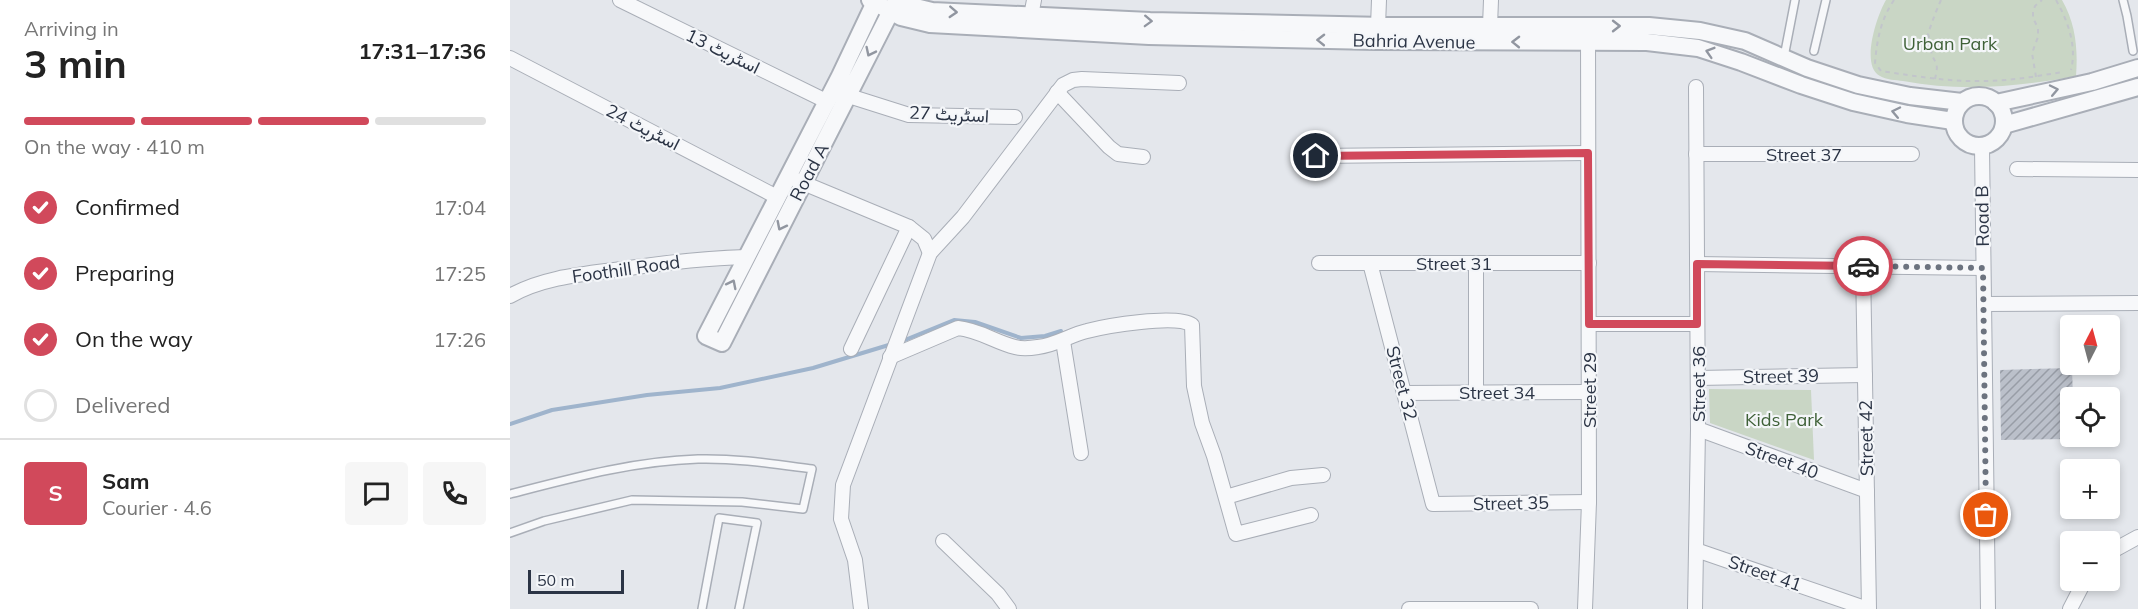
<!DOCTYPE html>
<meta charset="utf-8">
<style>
body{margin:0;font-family:Mulish,Vazirmatn,sans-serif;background:#f6f6f6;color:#222;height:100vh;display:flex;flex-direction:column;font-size:22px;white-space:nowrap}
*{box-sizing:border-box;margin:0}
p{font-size:20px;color:#767676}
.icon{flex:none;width:33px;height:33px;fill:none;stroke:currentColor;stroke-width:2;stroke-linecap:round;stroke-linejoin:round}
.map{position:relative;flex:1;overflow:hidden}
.side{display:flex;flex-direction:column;background:#fff;width:510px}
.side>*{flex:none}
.needle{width:39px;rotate:6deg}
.fabs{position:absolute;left:1550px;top:315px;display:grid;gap:12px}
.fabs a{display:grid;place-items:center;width:60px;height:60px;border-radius:6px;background:#fff;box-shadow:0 3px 9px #0003;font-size:30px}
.scale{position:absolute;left:18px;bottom:15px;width:96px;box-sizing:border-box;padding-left:6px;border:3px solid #2b3445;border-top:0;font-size:16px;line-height:21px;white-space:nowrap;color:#2b3445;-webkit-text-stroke:4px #f4f6f9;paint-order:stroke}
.pin{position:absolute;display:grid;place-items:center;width:51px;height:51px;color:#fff;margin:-26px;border:3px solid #fff;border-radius:50%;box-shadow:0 2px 6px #0007}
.courier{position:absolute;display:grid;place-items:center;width:60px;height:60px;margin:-30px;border:4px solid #d1495b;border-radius:50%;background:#fff;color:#222;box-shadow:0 2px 8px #0007}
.head em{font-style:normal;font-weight:700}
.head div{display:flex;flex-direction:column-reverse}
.head{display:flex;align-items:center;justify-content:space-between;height:102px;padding:0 24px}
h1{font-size:39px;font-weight:700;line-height:45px}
.bar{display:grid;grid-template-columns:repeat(4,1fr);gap:9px 6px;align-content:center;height:72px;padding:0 24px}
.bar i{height:8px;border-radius:4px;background:#e0e0e0}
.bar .current{background:#d1495b}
.bar p{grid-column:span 4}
.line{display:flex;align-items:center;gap:15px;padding:0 24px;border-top:2px solid #e0e0e0}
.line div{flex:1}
.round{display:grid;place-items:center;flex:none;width:63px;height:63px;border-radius:6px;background:#f6f6f6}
ol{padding:0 24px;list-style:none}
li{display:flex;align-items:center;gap:18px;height:66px}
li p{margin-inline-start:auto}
li .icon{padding:6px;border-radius:50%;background:#d1495b;color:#fff;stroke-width:4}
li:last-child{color:#767676}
li i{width:33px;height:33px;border:3px solid #e0e0e0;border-radius:50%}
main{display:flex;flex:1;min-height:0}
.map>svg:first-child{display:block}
.green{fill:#c9d6c5}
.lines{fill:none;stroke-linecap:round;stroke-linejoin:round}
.stream{stroke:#9fb4cc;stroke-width:4}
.building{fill:url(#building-hatch)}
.service-casing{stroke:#a9aeb7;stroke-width:10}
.minor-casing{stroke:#a9aeb7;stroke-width:16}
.tertiary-casing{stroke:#a9aeb7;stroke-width:20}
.path{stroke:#c2c5cb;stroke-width:2;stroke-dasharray:4.5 4.5;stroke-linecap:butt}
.service{stroke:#f7f8fa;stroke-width:7}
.minor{stroke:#f7f8fa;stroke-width:14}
.tertiary{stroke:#f7f8fa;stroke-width:16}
.oneway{stroke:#9196a0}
.done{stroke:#6c737f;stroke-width:6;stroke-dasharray:0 10.8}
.route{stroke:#d1495b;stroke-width:8}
.labels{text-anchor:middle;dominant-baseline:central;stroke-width:4.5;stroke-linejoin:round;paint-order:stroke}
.street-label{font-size:18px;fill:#2b3445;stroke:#f4f6f9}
.park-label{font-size:18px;fill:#3f6138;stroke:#f4f6f9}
</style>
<main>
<section class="side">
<div class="head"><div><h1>3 min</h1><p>Arriving in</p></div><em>17:31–17:36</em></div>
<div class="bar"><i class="current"></i><i class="current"></i><i class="current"></i><i></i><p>On the way · 410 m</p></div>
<ol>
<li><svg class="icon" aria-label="check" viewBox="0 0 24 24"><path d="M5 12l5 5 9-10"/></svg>Confirmed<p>17:04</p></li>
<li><svg class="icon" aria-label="check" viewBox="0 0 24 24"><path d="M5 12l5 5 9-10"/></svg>Preparing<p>17:25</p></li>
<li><svg class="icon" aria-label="check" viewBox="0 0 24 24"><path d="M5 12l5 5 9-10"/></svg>On the way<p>17:26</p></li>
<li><i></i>Delivered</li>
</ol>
<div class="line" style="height:108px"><b class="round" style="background:#d1495b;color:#fff">S</b><div><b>Sam</b><p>Courier · 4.6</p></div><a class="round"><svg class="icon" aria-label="chat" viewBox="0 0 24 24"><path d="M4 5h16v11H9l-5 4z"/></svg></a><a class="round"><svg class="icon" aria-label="phone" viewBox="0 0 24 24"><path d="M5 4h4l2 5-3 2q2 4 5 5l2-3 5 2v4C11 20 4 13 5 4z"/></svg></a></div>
</section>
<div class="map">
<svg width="1628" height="609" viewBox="0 0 1628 609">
<defs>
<pattern id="building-hatch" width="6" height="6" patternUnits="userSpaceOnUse" patternTransform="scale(1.5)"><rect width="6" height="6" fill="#bbc0ca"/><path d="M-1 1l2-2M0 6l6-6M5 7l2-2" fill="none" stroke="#989da6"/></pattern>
</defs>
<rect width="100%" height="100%" fill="#e4e7ec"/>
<!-- green -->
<g class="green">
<path d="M1376 0H1552C1566 24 1568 50 1566 76 1509 87 1451 92 1393 81 1386 80 1376 80 1370 76 1350 66 1367 15 1376 0Z"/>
<path d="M1199 389 1301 390 1304 460 1200 423Z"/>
</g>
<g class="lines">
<!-- stream -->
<g class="stream">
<path d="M390 342 444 320 465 322 511 338 535 336 551 331"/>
<path d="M0 424 42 410 137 395 210 388 303 368 382 344"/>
</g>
</g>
<!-- building -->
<path class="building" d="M1562 368 1563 398H1560V439L1491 440 1490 370Z"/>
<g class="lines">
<!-- service casing -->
<g class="service-casing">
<g id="service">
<path d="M1613 0 1617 16 1623 51"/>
<path d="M1304 51 1316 0"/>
<path d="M1274 57 1285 0"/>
<path d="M0 494C62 478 124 461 188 459 226 458 264 464 302 469L293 509 232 502 122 500 34 521 0 533"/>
<path d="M192 609 209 518 247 523 229 609"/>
</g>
</g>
<!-- minor casing -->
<g class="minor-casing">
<g id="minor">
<path d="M110 0 316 101"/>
<path d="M521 16 524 0"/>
<path d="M868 26 869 0"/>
<path d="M980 26 981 0"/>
<path d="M0 58 267 197"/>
<path d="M547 92 599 147 608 154 633 157"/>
<path d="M339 96 399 115 505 117"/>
<path d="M1472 147 1478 609"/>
<path d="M1186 154H1402"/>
<path d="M806 156 1078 153"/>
<path d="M1507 169 1628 170"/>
<path d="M286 180 399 227 414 239 420 253"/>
<path d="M809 263H1079"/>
<path d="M860 263 923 504 1079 502"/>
<path d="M966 263V393"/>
<path d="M1187 264 1473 268"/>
<path d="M1353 266 1359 609"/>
<path d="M0 296C33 277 74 274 112 269 153 263 194 258 236 257"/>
<path d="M1474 304 1628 303"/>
<path d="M1079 324H1187"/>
<path d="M553 341 571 453"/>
<path d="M341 349 399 227"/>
<path d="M380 357 448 328C469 330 485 342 505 347 512 349 522 348 528 347 546 345 560 335 577 331 596 326 666 314 682 325L684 386 692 423 704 456 726 534 801 515"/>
<path d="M1188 378 1355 375"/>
<path d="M895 393 1079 392"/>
<path d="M1188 429 1357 491"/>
<path d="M716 497 781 478 813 475"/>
<path d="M433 541 488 594 499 609"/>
<path d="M1186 550 1358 609"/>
<path d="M1599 555 1606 549 1628 537"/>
<path d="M351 609 345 560 331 519 333 485 420 253 453 217 553 85 563 80 572 79 669 83"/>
<path d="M899 609H1021"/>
<path d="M1075 609 1079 502 1078 32"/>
<path d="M1185 609 1188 429 1186 87"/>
<path d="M1560 609 1575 580"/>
</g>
</g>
<!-- tertiary casing -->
<g class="tertiary-casing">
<g id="tertiary">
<path d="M360 0 391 17 420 24 639 36 865 41 1137 42 1188 48 1231 62 1291 85 1343 102 1397 114 1443 121"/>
<path d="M366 0 330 76 196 336 212 343 385 3"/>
<path d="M386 0 397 5 422 11 640 21 875 26H1139L1190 31 1235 41 1297 68 1348 85 1400 96 1452 102"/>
<circle cx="1469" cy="121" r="25"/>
<path d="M1486 103 1582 82 1628 68"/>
<path d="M1494 125 1628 87"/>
</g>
</g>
<!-- path -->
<g class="path">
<path d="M1384 0C1371 19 1367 39 1365 63L1371 71C1405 76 1439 82 1474 81 1500 81 1527 76 1553 72"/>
<path d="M1546 0C1558 21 1567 46 1561 70"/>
<path d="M1526 77 1522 53 1528 37V28L1523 18V12L1525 6 1532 0"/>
<path d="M1425 79C1426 74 1428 68 1426 63 1422 55 1419 53 1424 44L1420 41 1418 34C1422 22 1426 11 1431 0"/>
</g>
<!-- service -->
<use href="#service" class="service"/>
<!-- minor -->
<use href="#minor" class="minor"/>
<!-- tertiary -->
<use href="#tertiary" class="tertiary"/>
</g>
<!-- one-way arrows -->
<defs><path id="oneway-chevron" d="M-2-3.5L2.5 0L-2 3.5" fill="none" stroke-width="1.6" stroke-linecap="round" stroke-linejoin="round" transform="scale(1.5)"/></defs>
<g class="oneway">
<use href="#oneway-chevron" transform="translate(443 12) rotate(3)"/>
<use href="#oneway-chevron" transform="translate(638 21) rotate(2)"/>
<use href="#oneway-chevron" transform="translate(1106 26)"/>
<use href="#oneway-chevron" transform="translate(811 40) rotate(-179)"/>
<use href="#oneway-chevron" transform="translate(1006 42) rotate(-179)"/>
<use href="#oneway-chevron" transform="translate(360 52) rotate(116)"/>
<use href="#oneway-chevron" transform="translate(1200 52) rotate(-163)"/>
<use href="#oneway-chevron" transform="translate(1544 90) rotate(-12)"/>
<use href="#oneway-chevron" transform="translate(1386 112) rotate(-168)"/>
<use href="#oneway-chevron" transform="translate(271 226) rotate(117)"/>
<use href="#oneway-chevron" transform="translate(222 284) rotate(-63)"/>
</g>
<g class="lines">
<!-- done -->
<path class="done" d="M1353 266 1473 268 1476 515"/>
<!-- route -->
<path class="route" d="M806 156 1078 153 1079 324H1187V264L1353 266"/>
</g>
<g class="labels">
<!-- street labels -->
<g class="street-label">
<text transform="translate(904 41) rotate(1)">Bahria Avenue</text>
<text transform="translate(213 51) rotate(26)">اسٹریٹ 13</text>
<text transform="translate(439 114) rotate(3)">اسٹریٹ 27</text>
<text transform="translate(133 127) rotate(27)">اسٹریٹ 24</text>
<text x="1294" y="154">Street 37</text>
<text transform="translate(299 172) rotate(-62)">Road A</text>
<text transform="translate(1472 216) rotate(-91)">Road B</text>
<text x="944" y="263">Street 31</text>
<text transform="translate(116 269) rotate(-8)">Foothill Road</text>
<text transform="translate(1271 376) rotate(-1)">Street 39</text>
<text transform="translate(892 383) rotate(75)">Street 32</text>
<text transform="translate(1188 384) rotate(-90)">Street 36</text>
<text transform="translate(1079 390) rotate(-90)">Street 29</text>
<text x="987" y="392">Street 34</text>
<text transform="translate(1356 438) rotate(-91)">Street 42</text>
<text transform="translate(1272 460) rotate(20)">Street 40</text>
<text transform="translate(1001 503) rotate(-1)">Street 35</text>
<text transform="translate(1255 573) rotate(19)">Street 41</text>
</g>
<!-- park labels -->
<g class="park-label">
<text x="1440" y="43">Urban Park</text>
<text x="1274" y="419">Kids Park</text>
</g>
</g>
</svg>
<div class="fabs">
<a><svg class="needle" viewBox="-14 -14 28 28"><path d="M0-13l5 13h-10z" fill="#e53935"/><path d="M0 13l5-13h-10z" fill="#767676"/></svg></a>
<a><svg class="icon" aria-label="locate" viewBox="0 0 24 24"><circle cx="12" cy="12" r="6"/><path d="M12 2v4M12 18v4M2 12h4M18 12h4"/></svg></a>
<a>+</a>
<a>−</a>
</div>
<div class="scale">50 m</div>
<div class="pin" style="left:1476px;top:515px;background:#ea580c"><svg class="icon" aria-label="bag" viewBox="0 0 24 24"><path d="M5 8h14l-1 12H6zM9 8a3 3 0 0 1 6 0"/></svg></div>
<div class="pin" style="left:806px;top:156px;background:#1f2937"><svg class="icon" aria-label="home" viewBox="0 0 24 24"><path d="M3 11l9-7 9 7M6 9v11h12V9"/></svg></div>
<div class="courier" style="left:1353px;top:266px"><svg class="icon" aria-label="car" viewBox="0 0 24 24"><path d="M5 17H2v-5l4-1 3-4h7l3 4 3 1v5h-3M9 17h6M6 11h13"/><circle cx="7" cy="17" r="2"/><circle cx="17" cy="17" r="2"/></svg></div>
</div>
</main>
